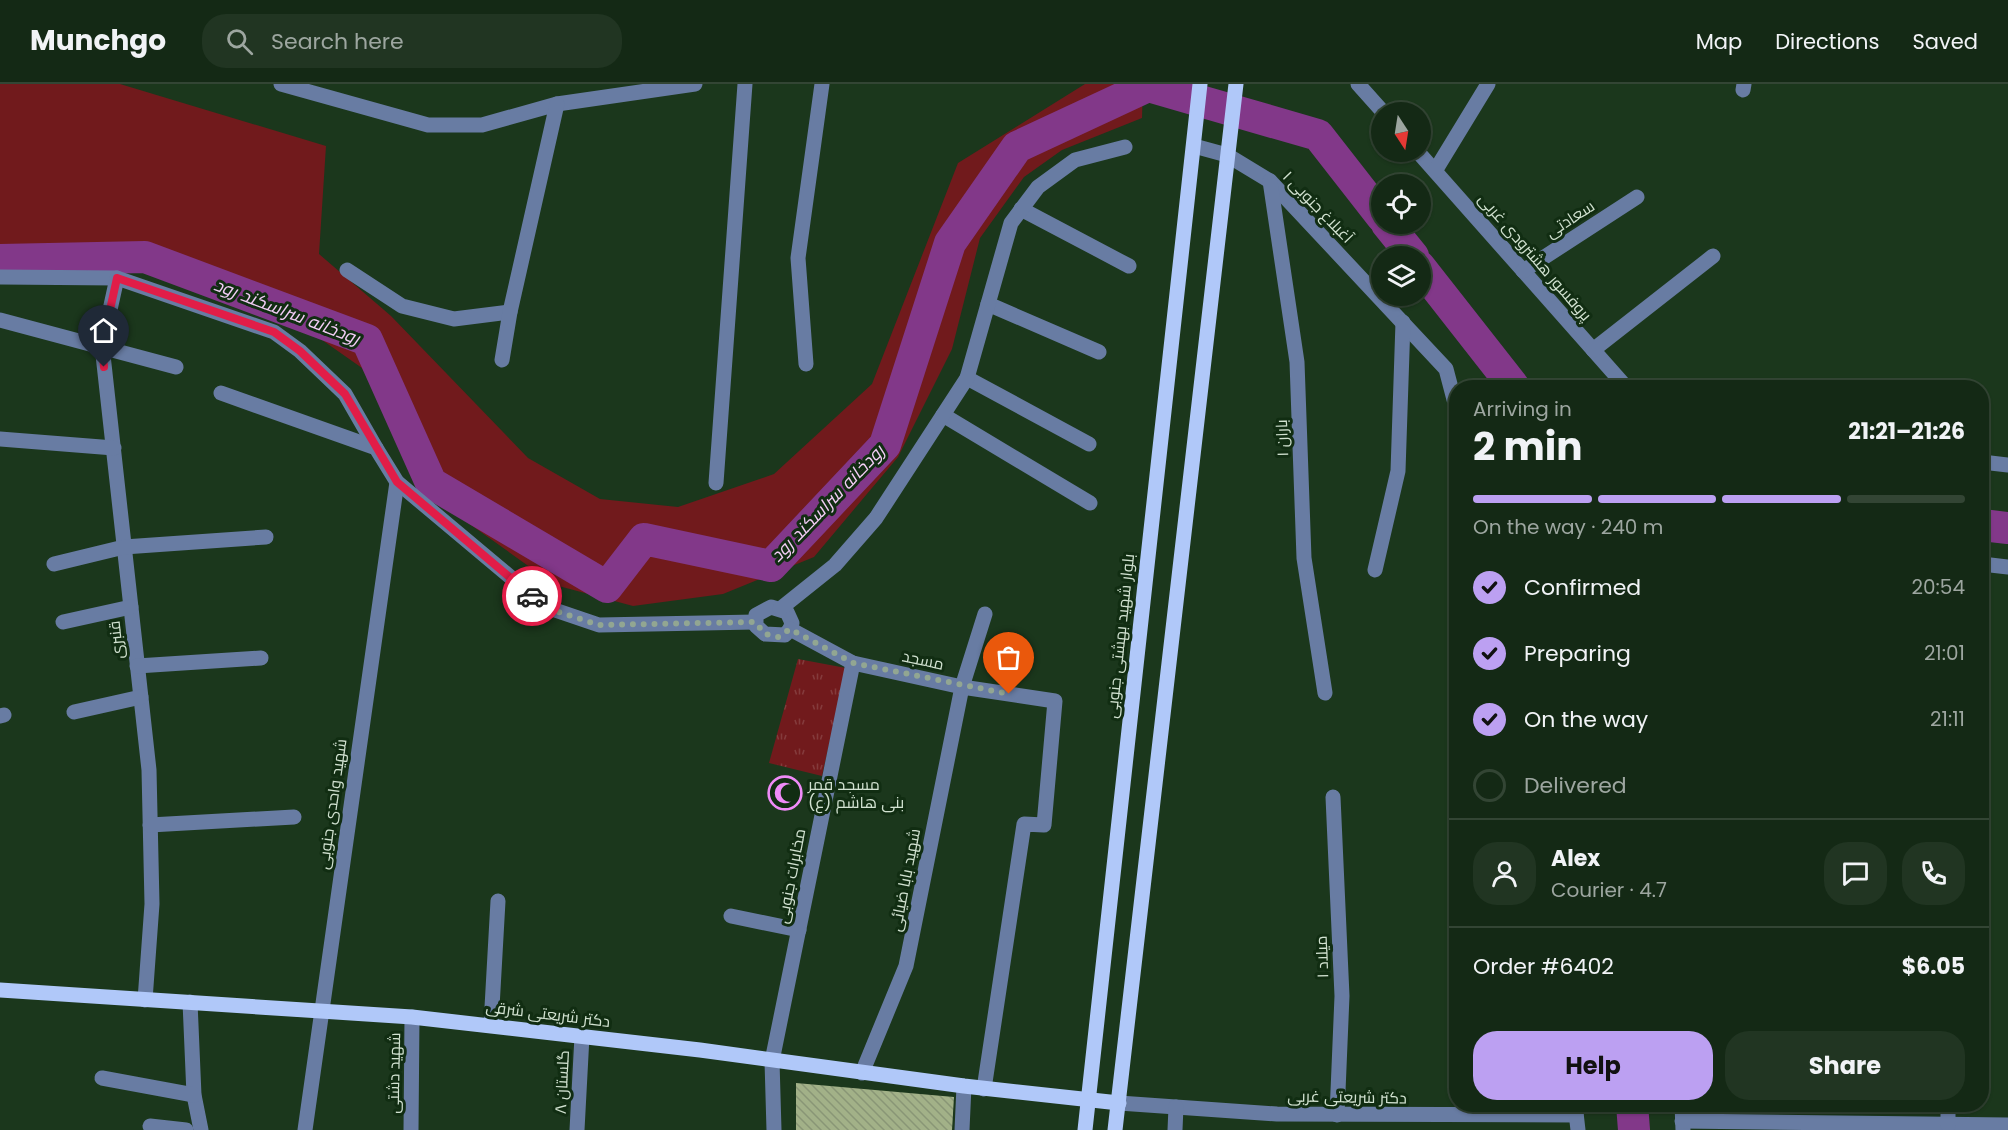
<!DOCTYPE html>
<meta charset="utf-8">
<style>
body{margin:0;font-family:Poppins,Cairo,sans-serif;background:#213522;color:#f1f3f6;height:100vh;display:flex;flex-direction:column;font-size:22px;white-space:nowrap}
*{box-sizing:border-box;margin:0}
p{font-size:20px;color:#9da6a0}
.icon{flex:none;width:33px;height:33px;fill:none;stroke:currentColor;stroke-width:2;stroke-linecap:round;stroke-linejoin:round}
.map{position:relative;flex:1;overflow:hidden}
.panel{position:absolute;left:1449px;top:296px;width:540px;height:732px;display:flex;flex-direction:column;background:#142915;border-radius:24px;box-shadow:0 2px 4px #0004,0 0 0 2px #334534}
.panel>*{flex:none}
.needle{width:39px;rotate:168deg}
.fabs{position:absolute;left:1371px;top:18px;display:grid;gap:12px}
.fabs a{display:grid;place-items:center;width:60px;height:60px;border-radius:50%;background:#142915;box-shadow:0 2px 4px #0004,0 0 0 2px #334534;font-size:30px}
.pin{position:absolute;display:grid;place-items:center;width:51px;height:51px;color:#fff;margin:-62px -26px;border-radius:50% 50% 50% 0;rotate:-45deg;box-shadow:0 0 6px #0007}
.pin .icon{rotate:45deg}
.courier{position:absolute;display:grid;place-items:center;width:60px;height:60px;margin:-30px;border:4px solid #e11d48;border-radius:50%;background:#fff;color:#222;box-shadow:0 2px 8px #0007}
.headline em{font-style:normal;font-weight:700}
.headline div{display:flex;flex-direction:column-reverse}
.headline{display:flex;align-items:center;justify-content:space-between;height:102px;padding:0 24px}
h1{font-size:39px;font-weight:700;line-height:45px}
.bar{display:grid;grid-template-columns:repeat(4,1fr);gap:9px 6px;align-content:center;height:72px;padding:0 24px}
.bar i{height:8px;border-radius:4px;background:#334534}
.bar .on{background:#bca0f2}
.bar p{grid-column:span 4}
.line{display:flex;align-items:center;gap:15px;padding:0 24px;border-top:2px solid #334534}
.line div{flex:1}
.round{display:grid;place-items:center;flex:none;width:63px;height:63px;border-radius:24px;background:#213522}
ol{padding:0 24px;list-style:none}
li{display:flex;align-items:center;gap:18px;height:66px}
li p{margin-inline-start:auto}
li .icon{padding:6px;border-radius:50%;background:#bca0f2;color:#111;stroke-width:4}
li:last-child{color:#9da6a0}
li i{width:33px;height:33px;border:3px solid #334534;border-radius:50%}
.action{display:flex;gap:12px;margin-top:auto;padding:12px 24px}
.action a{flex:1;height:69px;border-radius:24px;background:#bca0f2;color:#111;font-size:24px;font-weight:700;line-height:69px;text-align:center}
.action a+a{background:#213522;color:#f1f3f6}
header{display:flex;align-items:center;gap:36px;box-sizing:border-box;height:84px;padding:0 30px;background:#142915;border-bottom:2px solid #334534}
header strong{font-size:28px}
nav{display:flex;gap:33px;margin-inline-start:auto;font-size:21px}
.search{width:420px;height:54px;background:#213522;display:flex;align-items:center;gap:15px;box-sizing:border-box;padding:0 21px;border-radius:24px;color:#9da6a0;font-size:22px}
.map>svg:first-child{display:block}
.grass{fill:#711a1c}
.park{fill:url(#park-tufts)}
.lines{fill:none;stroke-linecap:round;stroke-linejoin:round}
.river{stroke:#823889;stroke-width:32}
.building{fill:url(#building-back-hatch)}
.minor{stroke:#687ca3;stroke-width:15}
.major{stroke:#b0c8f9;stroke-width:15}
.done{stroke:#92a692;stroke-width:6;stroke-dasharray:0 10.8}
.route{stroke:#e11d48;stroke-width:8}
.labels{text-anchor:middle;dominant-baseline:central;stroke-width:6;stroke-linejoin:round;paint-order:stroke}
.street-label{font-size:16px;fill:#d2e2d1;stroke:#112d12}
.poi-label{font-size:16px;fill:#d2e2d1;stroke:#112d12;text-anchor:start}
.water-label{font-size:18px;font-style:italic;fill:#f5cef8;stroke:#112d12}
</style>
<header>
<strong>Munchgo</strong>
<div class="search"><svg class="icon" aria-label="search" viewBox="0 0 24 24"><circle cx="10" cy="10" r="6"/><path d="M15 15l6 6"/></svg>Search here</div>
<nav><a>Map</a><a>Directions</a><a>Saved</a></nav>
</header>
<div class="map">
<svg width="2008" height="1046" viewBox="0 0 2008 1046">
<defs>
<pattern id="park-tufts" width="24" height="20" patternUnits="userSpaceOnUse" patternTransform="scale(1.5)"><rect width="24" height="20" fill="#711a1c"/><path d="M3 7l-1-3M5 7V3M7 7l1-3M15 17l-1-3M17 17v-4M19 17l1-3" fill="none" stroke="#843b3c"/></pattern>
<pattern id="building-back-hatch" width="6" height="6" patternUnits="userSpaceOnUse" patternTransform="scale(1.5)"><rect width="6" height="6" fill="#a2b188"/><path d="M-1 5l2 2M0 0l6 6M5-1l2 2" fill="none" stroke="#899676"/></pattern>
</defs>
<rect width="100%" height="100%" fill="#1b371c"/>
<!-- grass -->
<path class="grass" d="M0 0H120L326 62 319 170 391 232 528 374 600 415 678 423 774 390 872 300 958 79 1085 0H1143L1142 34 1062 66 1024 93 980 154 952 265 898 373 814 473 723 510 633 522 555 501 429 411 362 284 305 244 140 180 0 188Z"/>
<!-- park -->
<path class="park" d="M798 575 846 584 822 692 769 679Z"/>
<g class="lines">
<!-- river -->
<g class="river">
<path d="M1387 140 1413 172"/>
<path d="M0 176 145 173 367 256 431 399 607 503 644 455 771 482 885 361 950 159 1017 63 1148 2 1318 51 1382 133"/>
<path d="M1420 183 1514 303"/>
<path d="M1982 441 2008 444"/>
<path d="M1632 1020 1634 1046"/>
</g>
</g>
<!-- building -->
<path class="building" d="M796 999 954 1013 952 1046H796Z"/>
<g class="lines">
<!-- minor -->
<g class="minor">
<path d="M281 0 428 41H482L557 20 695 0"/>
<path d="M1358 0 1383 28"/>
<path d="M1743 6 1744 0"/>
<path d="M1194 62 1227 71 1270 97 1446 285 1456 323"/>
<path d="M1418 68 1626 303"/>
<path d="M1435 87 1488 0"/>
<path d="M1270 97 1297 278 1304 474 1325 609"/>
<path d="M1021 125 1129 182"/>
<path d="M347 186 402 222 454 235 510 228"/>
<path d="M1523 187 1637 113"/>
<path d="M0 193 117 194 274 248 300 267 345 310 376 364"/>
<path d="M117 194 102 262 149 686 152 820 145 916"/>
<path d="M988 220 1099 268"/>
<path d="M0 236 176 283"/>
<path d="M1593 266 1713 172"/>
<path d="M502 276 510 228 557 20"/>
<path d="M806 280 798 174 822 0"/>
<path d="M967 294 1089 360"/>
<path d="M221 309 376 364 397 398 546 523 599 541 755 538"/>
<path d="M943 331 1090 419"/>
<path d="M0 355 114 364"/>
<path d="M1982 378 2008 381"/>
<path d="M716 399 745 0"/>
<path d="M54 480 124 463 266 453"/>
<path d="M1982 480 2008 483"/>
<path d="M1375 486 1398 387 1403 238"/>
<path d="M771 523 787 528 792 539 790 545 785 551 765 550 756 542V531Z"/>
<path d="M780 525 835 481 876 434 967 294 1011 139 1038 103 1075 76 1125 63"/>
<path d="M63 538 131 523"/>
<path d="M790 545 853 579 962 603 1055 617 1044 741 1024 740 984 1005"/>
<path d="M137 582 261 574"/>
<path d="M74 628 141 613"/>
<path d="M0 632 4 631"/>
<path d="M1333 713 1342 912 1337 1031"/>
<path d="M150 741 294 733"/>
<path d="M731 832 799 846"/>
<path d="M190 918 194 1011 201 1046"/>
<path d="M491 941 498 817"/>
<path d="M862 989 906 882 962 603 985 530"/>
<path d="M102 994 194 1011"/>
<path d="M1119 1019 1277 1030 1576 1031"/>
<path d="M1575 1020 1578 1046"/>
<path d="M1682 1020 1683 1046"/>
<path d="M1682 1037 2008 1041"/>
<path d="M1948 1041V1020"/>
<path d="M150 1042 186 1046"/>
<path d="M305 1046 397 398"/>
<path d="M411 1046 412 933"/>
<path d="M577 1046 582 952"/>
<path d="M774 1046 772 977 853 579"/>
<path d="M962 1046 964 1002"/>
<path d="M1175 1046 1176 1023"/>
</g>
<!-- major -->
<g class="major">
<path d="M0 906 412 933 700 966 964 1002 1119 1019"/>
<path d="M1085 1046 1200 0"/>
<path d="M1115 1046 1236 0"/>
</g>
</g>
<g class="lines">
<!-- done -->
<path class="done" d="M532 512 546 524 599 541 755 538 765 550 778 553 790 545 853 579 1009 610"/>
<!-- route -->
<path class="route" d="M104 283 102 262 117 194 274 248 300 267 345 310 397 398 532 512"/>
</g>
<!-- icons -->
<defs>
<g id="mosque-ring" transform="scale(1.725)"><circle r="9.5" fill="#112d12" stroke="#ef8bf7" stroke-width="1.5"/><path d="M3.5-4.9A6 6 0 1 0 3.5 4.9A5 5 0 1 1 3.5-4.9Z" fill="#ef8bf7"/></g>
</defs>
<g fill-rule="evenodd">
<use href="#mosque-ring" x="785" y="709"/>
</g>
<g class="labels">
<!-- street labels -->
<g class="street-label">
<text transform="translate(1318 123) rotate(46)">آغبلاغ جنوبی ۱</text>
<text transform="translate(1570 135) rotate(-33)">سعادتی</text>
<text transform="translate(1535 173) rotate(49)">پروفسور هشترودی غربی</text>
<text transform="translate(1282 354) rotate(-92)">باران ۱</text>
<text transform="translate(1120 552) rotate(-84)">بلوار شهید بهشتی جنوبی</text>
<text transform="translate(116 556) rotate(-96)">قنبری</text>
<text transform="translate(923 576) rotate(12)">مسجد</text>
<text transform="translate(332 720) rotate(-82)">شهید واحدی جنوبی</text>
<text transform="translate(791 792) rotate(-79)">مخابرات جنوبی</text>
<text transform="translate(905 796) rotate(-79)">شهيد بابا ضيائی</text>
<text transform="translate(1322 873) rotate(-92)">میلاد ۱</text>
<text transform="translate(548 930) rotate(7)">دکتر شریعتی شرقی</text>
<text transform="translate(394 989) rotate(-89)">شهید دشتی</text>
<text transform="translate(562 998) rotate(-87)">گلستان ۸</text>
<text transform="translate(1347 1013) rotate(1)">دکتر شریعتی غربی</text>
</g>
<!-- poi labels -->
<g class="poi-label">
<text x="808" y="700">مسجد قمر<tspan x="808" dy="18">بنی هاشم (ع)</tspan></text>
</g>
<!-- water labels -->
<g class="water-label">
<text transform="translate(287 227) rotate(21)">رودخانه سراسکند رود</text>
<text transform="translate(827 419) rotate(-46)">رودخانه سراسکند رود</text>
</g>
</g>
</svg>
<div class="fabs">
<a><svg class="needle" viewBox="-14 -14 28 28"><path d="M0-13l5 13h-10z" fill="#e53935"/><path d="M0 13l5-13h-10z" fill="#9da6a0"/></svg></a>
<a><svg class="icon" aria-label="locate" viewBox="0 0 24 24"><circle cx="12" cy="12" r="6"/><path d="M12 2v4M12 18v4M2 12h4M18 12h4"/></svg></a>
<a><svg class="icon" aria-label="layers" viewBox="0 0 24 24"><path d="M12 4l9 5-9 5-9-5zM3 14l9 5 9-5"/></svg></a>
</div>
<div class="pin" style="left:1009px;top:610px;background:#ea580c"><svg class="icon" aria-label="bag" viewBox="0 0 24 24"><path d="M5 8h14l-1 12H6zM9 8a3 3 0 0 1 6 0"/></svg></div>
<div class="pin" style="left:104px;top:283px;background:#1f2937"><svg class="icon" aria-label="home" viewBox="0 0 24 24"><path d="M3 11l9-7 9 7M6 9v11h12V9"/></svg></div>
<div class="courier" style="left:532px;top:512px"><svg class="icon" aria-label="car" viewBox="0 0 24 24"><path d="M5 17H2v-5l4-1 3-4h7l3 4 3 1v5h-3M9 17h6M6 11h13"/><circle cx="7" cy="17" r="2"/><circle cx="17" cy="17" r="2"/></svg></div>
<section class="panel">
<div class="headline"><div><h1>2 min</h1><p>Arriving in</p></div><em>21:21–21:26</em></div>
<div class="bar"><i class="on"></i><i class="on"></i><i class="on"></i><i></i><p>On the way · 240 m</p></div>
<ol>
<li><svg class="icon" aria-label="check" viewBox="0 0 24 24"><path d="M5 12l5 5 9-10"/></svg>Confirmed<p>20:54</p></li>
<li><svg class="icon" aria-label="check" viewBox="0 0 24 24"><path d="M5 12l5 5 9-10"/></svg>Preparing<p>21:01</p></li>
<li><svg class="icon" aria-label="check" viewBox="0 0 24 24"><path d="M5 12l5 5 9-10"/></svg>On the way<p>21:11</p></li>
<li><i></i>Delivered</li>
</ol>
<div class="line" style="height:108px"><a class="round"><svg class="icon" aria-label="person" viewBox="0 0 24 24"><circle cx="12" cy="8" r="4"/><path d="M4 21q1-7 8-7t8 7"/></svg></a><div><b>Alex</b><p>Courier · 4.7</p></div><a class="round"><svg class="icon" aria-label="chat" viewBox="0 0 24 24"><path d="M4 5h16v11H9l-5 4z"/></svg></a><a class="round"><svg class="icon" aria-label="phone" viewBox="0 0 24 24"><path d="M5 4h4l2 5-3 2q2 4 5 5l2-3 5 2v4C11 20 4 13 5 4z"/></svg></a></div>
<div class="line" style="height:78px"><div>Order #6402</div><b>$6.05</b></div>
<div class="action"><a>Help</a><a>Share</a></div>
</section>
</div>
